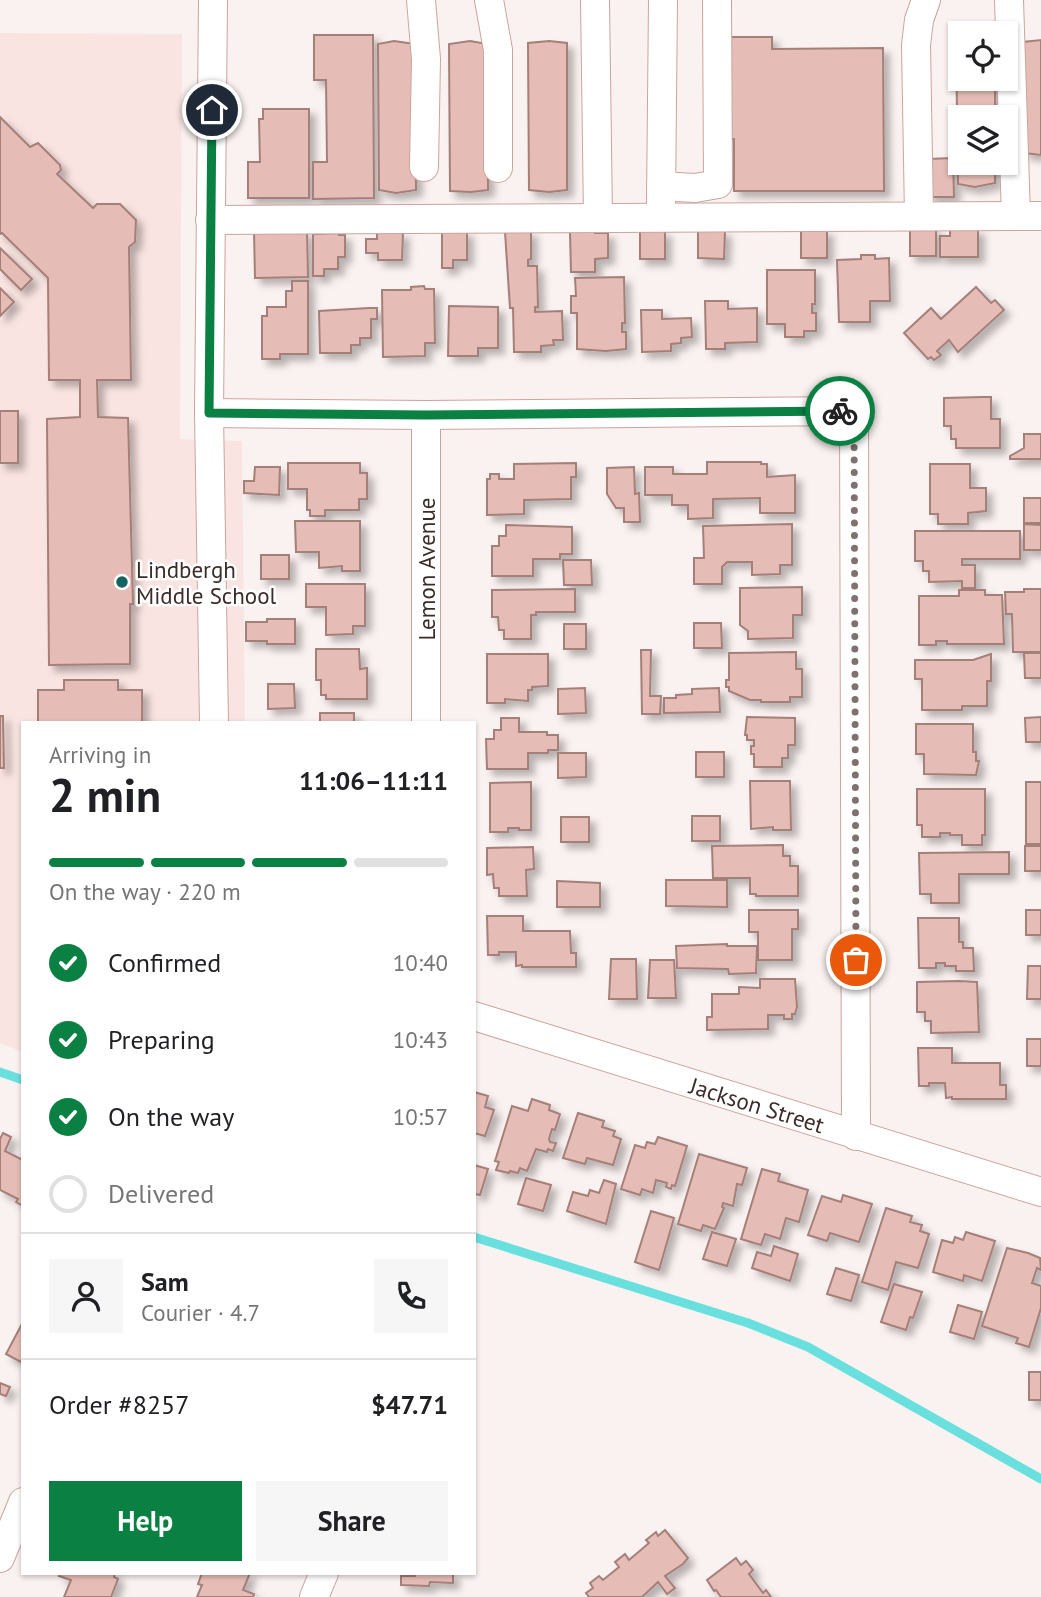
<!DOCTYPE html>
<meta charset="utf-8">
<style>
body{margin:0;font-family:"PT Sans",sans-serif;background:#f6f6f6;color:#202124;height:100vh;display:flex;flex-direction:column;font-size:26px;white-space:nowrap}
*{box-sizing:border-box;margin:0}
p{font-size:23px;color:#757577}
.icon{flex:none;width:38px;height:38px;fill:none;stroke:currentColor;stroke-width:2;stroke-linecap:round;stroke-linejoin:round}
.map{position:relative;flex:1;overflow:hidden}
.side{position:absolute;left:21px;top:721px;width:455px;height:854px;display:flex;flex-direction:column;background:#fff;border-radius:0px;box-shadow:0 2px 5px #0004}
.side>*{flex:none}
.fabs{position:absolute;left:948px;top:21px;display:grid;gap:14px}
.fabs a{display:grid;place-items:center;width:70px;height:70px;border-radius:0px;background:#fff;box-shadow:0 2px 5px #0004;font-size:35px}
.pin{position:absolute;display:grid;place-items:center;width:60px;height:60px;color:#fff;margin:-30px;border:4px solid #fff;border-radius:50%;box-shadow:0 2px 7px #0007}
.courier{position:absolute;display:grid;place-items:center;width:70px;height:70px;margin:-35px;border:5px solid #0b8043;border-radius:50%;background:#fff;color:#222;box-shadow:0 2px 9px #0007}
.head em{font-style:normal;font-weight:600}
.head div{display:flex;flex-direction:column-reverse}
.head{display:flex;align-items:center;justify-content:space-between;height:119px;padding:0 28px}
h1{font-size:46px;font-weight:600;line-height:52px}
.bar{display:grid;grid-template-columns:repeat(4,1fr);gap:10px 7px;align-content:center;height:84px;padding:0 28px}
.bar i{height:9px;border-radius:5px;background:#e0e0e0}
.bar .selected{background:#0b8043}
.bar p{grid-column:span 4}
.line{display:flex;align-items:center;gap:18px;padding:0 28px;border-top:2px solid #e0e0e0}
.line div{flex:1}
.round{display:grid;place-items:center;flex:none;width:74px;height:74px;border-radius:0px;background:#f6f6f6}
ol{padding:0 28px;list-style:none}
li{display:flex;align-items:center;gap:21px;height:77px}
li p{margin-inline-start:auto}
li .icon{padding:7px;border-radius:50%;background:#0b8043;color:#fff;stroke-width:4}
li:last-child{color:#757577}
li i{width:38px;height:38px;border:4px solid #e0e0e0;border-radius:50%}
.primary-button{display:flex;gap:14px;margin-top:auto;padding:14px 28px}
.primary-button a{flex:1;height:80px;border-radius:0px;background:#0b8043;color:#fff;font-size:28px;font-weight:600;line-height:80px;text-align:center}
.primary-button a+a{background:#f6f6f6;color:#202124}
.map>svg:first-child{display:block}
.built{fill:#f9e4e1}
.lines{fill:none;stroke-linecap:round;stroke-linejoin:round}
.stream{stroke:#69e0de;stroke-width:9}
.building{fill:#e6bdb6;stroke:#a57f79;stroke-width:2;filter:url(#shadow)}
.minor-casing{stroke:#cca49e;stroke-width:30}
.minor{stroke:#fff;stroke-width:28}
.done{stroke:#7e716f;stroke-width:7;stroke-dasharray:0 12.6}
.route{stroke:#0b8043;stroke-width:9}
.poi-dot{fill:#146362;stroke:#fff;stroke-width:2.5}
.labels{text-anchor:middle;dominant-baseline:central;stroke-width:5;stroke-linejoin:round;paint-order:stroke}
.poi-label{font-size:23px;fill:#3c2c29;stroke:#fff;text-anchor:start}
.street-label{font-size:23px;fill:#3c2c29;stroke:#fff}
</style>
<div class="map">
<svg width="1041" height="1597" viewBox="0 0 1041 1597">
<defs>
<filter id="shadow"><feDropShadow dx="6" dy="6" stdDeviation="3.5" flood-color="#0004"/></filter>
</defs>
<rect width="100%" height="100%" fill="#faf2f0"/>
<!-- built -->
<path class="built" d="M0 33 182 34 180 439 242 441 245 723H23V1052L0 1043Z"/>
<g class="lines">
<!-- stream -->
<g class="stream">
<path d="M0 1072 23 1080"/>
<path d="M474 1237 748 1323 808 1347 1041 1479"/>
</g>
</g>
<!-- building -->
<g class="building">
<path d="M314 35H373L374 198 313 199V162H327L326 80H314Z"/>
<path d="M726 37H772V49L883 48 884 191H734V139H726Z"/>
<path d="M956 38H961V79H995V117H961V163H995V183L975 187 958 184Z"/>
<path d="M1041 40V155L1024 153 1023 42Z"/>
<path d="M394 41 415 44 416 190 396 193 379 190 378 44Z"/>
<path d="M470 41 487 44 488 190 471 192 450 191 449 44Z"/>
<path d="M549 41 567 43V190L549 192 529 190 528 43Z"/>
<path d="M263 109H309V198H248V162H260L259 119H263Z"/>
<path d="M0 117 30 147 38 143 60 165 61 170 57 174 93 208 97 204H120L136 220 135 242 129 247 131 380H97L98 417 128 418 133 604H130V664L49 665 47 419 80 417V380H49L48 278 2 233 0 234Z"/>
<path d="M953 158 954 197H928V159Z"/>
<rect x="910" y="228" width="26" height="28"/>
<path d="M978 229V257H940V236H950V230Z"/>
<path d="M698 230 725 231 724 259 698 258Z"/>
<rect x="801" y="230" width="26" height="28"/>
<path d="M254 231H307L308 277 255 278Z"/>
<path d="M467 231V260H453V268H442V232Z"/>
<path d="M531 231V259L528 260V266H537L538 307H535V312L562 311 563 340H553L554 345 541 346V352H514L513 308H510L505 232Z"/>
<path d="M595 231V233H608V258L595 259V272H571L570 232Z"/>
<rect x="640" y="231" width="25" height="28"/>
<path d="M377 232 403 233 402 260H378V253H366V239H377Z"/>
<path d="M339 233V235H345V257H338V269H324V276H313V234Z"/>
<path d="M0 248 32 279 21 290 0 269Z"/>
<path d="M861 255H875V259L889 258 890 301H870V322H839L837 260 861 259Z"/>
<path d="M767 270H815V304H812V313H816V331H804V337H785V324H767Z"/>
<path d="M624 277 625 323H622V332H626V349L606 351 577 349V313H571V296H576L575 278Z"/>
<path d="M292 281H308V354H280V359H262V316H267V307H286V291H292Z"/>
<path d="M424 286 425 289H434L435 343H425V356L383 357 382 290H411V287Z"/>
<path d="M976 287 991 303 995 300 1004 310 958 352 949 340 937 351 941 355 934 360 931 357 928 359 904 333 931 308 941 319Z"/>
<path d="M0 288 14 302 0 316Z"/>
<path d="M705 301H728V309L757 308V342L725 343V349H706Z"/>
<path d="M449 306 498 307V348H478V356H448Z"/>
<path d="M369 308H377V319H371V338H360V345H351V353H320L319 311Z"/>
<path d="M641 310H662V319L691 318 692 337 681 338V343L671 344V351L642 352Z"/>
<path d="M983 397H991V419H1000V448H956V439H951V426H944V398Z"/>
<rect x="0" y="411" width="18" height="52"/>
<path d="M1024 434H1041V459H1010V456L1024 448Z"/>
<path d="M707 462H761V464H767V477L795 475V513H760V498L713 499V518L688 519V505H672V495H645V467H673V474H707Z"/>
<path d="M288 463H360V473H367V499H359V510H325V516H310V510H307V489H288Z"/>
<path d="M576 463V477H571V499L524 500V514L487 515V479H490V474H499V479H514V464Z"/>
<path d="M930 464H970V488H986V511L968 513V524H938V514H930Z"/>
<path d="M255 467H280L279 495 244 493V481H254Z"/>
<path d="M634 467 635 494 639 493 640 522H624V508H616L607 494V468Z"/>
<rect x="1024" y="498" width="17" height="25"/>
<path d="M295 521H360V571H342V566L319 568V552H296Z"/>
<path d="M792 524V565H780V574L752 575V562H727L722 567V584H694V558H704L703 526Z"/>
<path d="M1024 524 1041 525V550H1024Z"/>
<path d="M506 525 572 527V554H560V559H533V576H492V546H499V536H506Z"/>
<path d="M915 531H1020V559H962V565H975V588H962V581L929 582V571H923V561H915Z"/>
<rect x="261" y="555" width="28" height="24"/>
<path d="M563 560H591L592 585H564Z"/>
<path d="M306 584H365V626H353V634L326 635V607H306Z"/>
<path d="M802 587V615H793V638L748 639V631L740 625V588Z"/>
<path d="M575 589V612H536V615H531V639H504V630H499L498 617H492V590Z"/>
<path d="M1024 589H1041V652H1013L1012 614H1006L1005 592H1024Z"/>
<path d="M959 590H985V595H1002L1004 644H947V641H936V645H919V596H959Z"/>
<path d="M267 619H295V644H267V641H246V622H267Z"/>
<path d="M694 623H721L722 648H694Z"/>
<rect x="564" y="624" width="22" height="25"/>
<path d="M316 649H359L360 669 367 668V699H326V695H321V680H316Z"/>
<path d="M641 650H651L650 696H661L660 714H642Z"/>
<path d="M796 652V669H802V697H790V702H761V700H750L729 691V687H726V680H729V653Z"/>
<path d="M1024 653H1041V678H1025Z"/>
<path d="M487 654H548V686L532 687V690H528V701L505 699V703H487Z"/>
<path d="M991 654V681H987V706H962V710H922V679H915V660H973Z"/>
<path d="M64 680H118V690H142V723H38V690H64Z"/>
<path d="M268 684H294L295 708 268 709Z"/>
<path d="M585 688 586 713 558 714V689Z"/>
<path d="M719 688 720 712 664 713V698H676V695L692 694V689Z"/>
<rect x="320" y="713" width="34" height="10"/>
<path d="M0 716H3L4 768H0Z"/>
<path d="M747 717 795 718V745H788V758H782V767H754V754H751V746H754V740H747V735H745Z"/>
<path d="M1041 717V742H1026L1025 718Z"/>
<path d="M501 718H519V732H547V735H558V750H548V753H528V769H487L486 739H494V730H501Z"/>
<path d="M916 724H973V752H976V761H979L976 775 924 774V754H916Z"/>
<rect x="696" y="752" width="28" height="25"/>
<path d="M558 753H586V777L558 778Z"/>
<path d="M750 781H790L791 830H773V827L751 829Z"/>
<path d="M531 782V830H519V828H508V832H490V783Z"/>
<rect x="1026" y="782" width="15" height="62"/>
<path d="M917 789H985V835H982V845H962V835H950V833H940V837H922V825H917Z"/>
<rect x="692" y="816" width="28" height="25"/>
<rect x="561" y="817" width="28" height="25"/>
<path d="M783 845V856H790V866H798V896H756V894H750V878H713L712 846Z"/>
<rect x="1025" y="846" width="16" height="25"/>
<path d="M533 847 534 869 526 870 527 896H499V888H494L493 874 487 875V848Z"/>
<path d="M1009 852V874H959V903H931V894H920L919 853Z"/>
<path d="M666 880H727V907L666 906Z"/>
<path d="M557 881 600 883V907H557Z"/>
<path d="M749 910H798V929H792V960H758V932H749Z"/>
<rect x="1026" y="910" width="15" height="25"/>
<path d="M487 916H523V931H570L571 953H576V967H522V965L516 966V952H499V955H488Z"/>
<path d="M918 918H959V942H963V948H973L974 971H956V966H945V963H936V968H919Z"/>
<path d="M727 944V946H757L756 973 729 974 728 969 677 968 676 946Z"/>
<path d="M611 959H636L637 999H609Z"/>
<path d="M650 960H674L676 998H648Z"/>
<path d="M1028 966H1041V999H1027Z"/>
<path d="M760 979H795L797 1007 795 1014H792V1019H784V1015H768V1029L707 1030V1017H712V994H739V987L760 988Z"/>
<path d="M959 981 977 982 979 1032 931 1033V1021H925V1012H917V982Z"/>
<rect x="1027" y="1039" width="14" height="27"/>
<path d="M918 1048H952V1063H1000V1085H1006V1099H952V1097L946 1098 945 1083H929V1086H919Z"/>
<path d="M474 1092 488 1096 485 1107 494 1110 485 1136 474 1133Z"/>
<path d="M532 1099 550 1105 549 1110 560 1114 555 1130 552 1129 549 1139 550 1142 556 1143 553 1151 548 1149 547 1152 536 1149 527 1171 520 1168 518 1173 510 1171 509 1173 496 1170 499 1162 495 1161 512 1106 528 1111Z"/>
<path d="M578 1113 604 1121 602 1127 615 1131 613 1136 621 1139 613 1165 587 1158 585 1164 563 1158Z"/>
<path d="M3 1133 11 1137 5 1151 23 1160V1206L16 1202 18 1199 0 1190V1139Z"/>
<path d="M658 1137 687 1146 675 1186 672 1185 671 1189 666 1187 667 1183 656 1180 653 1193 642 1189 640 1195 621 1189 635 1145 645 1148 647 1142 655 1144Z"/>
<path d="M699 1154 747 1168 742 1185 737 1184 733 1206 723 1203 722 1207 724 1208 715 1229 703 1225 701 1231 678 1224Z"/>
<path d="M474 1165 488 1169 480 1195 474 1194Z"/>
<path d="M762 1169 780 1174 778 1181 808 1190 799 1222 786 1218 780 1239 765 1234 761 1245 741 1239Z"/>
<path d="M526 1178 551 1185 543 1211 518 1204Z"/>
<path d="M604 1180 616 1184 606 1224 567 1211 573 1192 588 1196 590 1190 599 1193Z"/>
<path d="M843 1195 872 1204 859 1242 830 1233 827 1241 808 1235 822 1196 841 1202Z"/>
<path d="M886 1208 912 1216 910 1222 922 1225 920 1231 929 1234 918 1268 896 1262 888 1290 862 1282Z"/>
<path d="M651 1211 674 1218 659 1270 635 1262Z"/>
<path d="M712 1232 736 1239 727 1266 703 1259Z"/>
<path d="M966 1232 995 1241 982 1281 964 1275 963 1281 933 1272 942 1240 953 1243 955 1237 963 1240Z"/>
<path d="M774 1246 798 1254 790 1281 752 1268 757 1252 771 1256Z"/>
<path d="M1007 1248 1028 1253 1040 1258 1041 1270 1037 1268 1032 1283 1041 1286V1308L1029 1347 1016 1343 1018 1338 982 1326Z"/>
<path d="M836 1268 859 1275 851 1301 827 1294Z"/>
<path d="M894 1284 922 1292 913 1318 910 1317 906 1330 881 1322Z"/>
<path d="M958 1305 982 1312 974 1339 950 1332Z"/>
<path d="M23 1322V1363L6 1354Z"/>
<rect x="1029" y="1372" width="12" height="28"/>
<path d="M0 1383 10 1387 6 1396 0 1394Z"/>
<path d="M665 1530 688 1558 683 1564 665 1576 675 1588 667 1594 658 1582 642 1597H589L586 1593 593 1588 590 1583 599 1576 603 1580 619 1567 615 1562 625 1554 629 1560 649 1543 646 1540 656 1532 658 1536Z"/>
<path d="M736 1558 741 1565 746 1561 753 1570 749 1574 763 1593 766 1590 771 1597H721L716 1590 714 1591 707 1580Z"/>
<path d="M60 1573H115L114 1577 118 1579 111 1597H64L71 1580 59 1576Z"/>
<path d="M202 1573H250L243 1590 254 1594 253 1597H197L202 1585 198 1584Z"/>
<path d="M415 1573H453V1583L430 1582 429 1586 401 1585V1576H415Z"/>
</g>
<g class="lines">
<!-- minor casing -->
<g class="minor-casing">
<g id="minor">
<path d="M213 0 209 413 214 723"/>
<path d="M421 0 426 59 424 167"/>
<path d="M489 0 498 50V168"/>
<path d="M595 0 598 218"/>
<path d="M1009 0 1016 216"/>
<path d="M661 186 695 188 718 184 717 0"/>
<path d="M661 204 663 0"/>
<path d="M919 216 916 45 919 20 926 0"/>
<path d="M210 220 1041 216"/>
<path d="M209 413 426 415 854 411 856 1136"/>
<path d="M426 415V723"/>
<path d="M474 1016 1041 1192"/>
<path d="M0 1558 23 1502"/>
<path d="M314 1597 324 1573"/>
</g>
</g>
<!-- minor -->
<use href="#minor" class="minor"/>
</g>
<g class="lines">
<!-- done -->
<path class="done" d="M840 411H854L856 960"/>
<!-- route -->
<path class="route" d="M212 110 209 413 426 415 840 411"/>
</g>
<!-- markers -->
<circle class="poi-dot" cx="122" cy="582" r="7"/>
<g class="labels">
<!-- poi labels -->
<g class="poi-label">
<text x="136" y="569">Lindbergh<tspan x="136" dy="26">Middle School</tspan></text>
</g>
<!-- street labels -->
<g class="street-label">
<text transform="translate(426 569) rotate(-90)">Lemon Avenue</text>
<text transform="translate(757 1105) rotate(17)">Jackson Street</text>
</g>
</g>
</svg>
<div class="fabs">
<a><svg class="icon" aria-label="locate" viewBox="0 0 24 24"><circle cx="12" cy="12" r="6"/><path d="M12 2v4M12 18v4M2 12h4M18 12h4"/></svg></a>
<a><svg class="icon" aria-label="layers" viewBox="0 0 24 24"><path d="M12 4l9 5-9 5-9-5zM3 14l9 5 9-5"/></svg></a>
</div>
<div class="pin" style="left:856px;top:960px;background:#ea580c"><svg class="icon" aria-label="bag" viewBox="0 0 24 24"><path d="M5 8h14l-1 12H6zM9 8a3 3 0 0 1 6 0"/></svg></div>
<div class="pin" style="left:212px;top:110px;background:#1f2937"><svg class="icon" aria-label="home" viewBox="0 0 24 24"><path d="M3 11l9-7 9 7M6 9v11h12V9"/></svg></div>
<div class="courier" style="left:840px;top:411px"><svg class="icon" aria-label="bike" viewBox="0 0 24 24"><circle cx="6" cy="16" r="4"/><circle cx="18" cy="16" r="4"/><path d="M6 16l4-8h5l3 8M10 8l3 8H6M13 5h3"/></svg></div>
<section class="side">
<div class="head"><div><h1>2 min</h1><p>Arriving in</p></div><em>11:06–11:11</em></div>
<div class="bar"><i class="selected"></i><i class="selected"></i><i class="selected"></i><i></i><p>On the way · 220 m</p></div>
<ol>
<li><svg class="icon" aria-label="check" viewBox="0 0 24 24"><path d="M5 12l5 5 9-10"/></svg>Confirmed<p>10:40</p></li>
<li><svg class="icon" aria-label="check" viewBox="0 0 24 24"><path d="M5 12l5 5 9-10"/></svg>Preparing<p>10:43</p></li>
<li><svg class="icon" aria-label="check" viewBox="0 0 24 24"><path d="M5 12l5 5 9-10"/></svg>On the way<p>10:57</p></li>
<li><i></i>Delivered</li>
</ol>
<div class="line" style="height:126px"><a class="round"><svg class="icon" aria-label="person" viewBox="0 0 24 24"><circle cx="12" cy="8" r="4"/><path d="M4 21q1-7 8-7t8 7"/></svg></a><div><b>Sam</b><p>Courier · 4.7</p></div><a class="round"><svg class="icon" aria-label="phone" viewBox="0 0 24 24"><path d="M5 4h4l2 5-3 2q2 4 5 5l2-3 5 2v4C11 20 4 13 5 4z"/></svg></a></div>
<div class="line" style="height:91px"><div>Order #8257</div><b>$47.71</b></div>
<div class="primary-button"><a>Help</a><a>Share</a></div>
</section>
</div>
